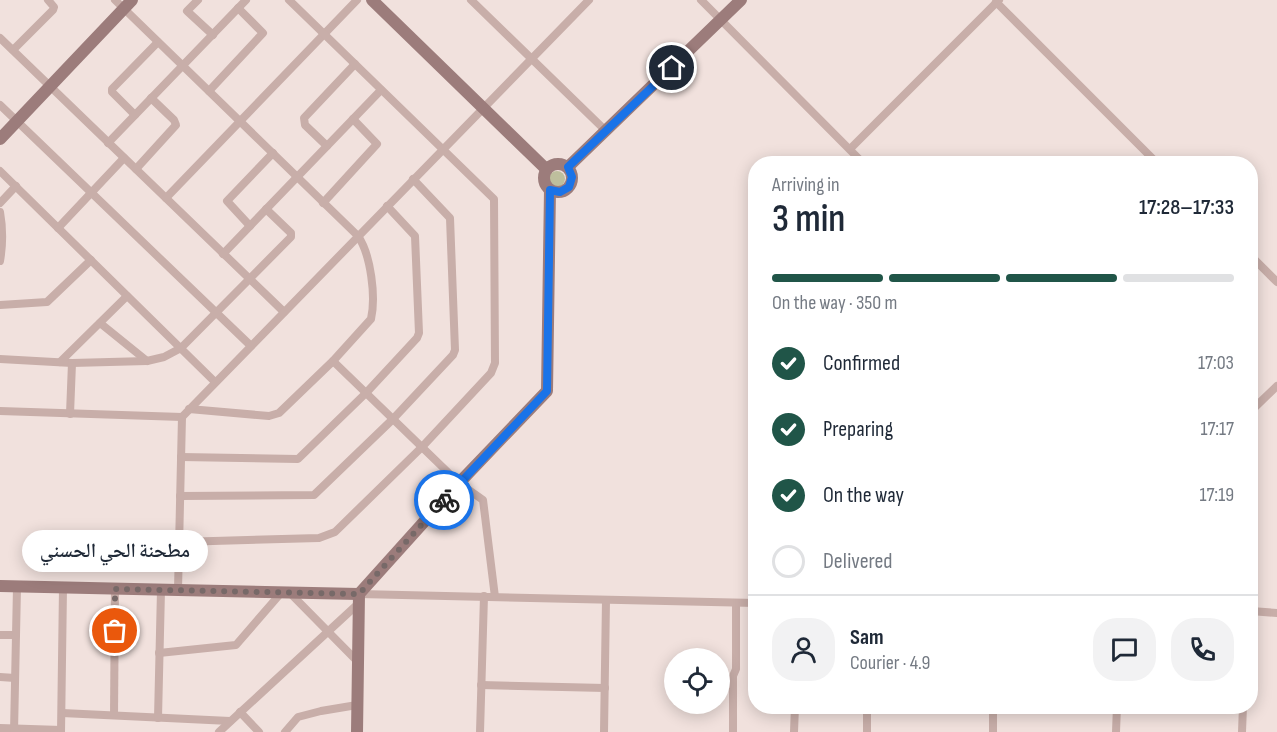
<!DOCTYPE html>
<meta charset="utf-8">
<style>
body{margin:0;font-family:"Sofia Sans Condensed","Noto Naskh Arabic",sans-serif;background:#f2f2f3;color:#1f2937;height:100vh;display:flex;flex-direction:column;font-size:22px;white-space:nowrap}
*{box-sizing:border-box;margin:0}
p{font-size:20px;color:#747a83}
.icon{flex:none;width:33px;height:33px;fill:none;stroke:currentColor;stroke-width:2;stroke-linecap:round;stroke-linejoin:round}
.map{position:relative;flex:1;overflow:hidden}
.sheet{position:absolute;left:748px;top:156px;width:510px;height:558px;display:flex;flex-direction:column;background:#fff;border-radius:24px;box-shadow:0 3px 15px #0003}
.sheet>*{flex:none}
.fabs{position:absolute;left:664px;top:648px;display:grid;gap:12px}
.fabs a{display:grid;place-items:center;width:66px;height:66px;border-radius:50%;background:#fff;box-shadow:0 3px 15px #0003;font-size:30px}
.pin{position:absolute;display:grid;place-items:center;width:51px;height:51px;color:#fff;margin:-26px;border:3px solid #fff;border-radius:50%;box-shadow:0 2px 6px #0007}
.courier{position:absolute;display:grid;place-items:center;width:60px;height:60px;margin:-30px;border:4px solid #1a73e8;border-radius:50%;background:#fff;color:#222;box-shadow:0 2px 8px #0007}
.bubble{position:absolute;height:42px;border-radius:21px;background:#fff;box-shadow:0 3px 15px #0003;font-size:20px;font-weight:600;line-height:42px;text-align:center}
.summary em{font-style:normal;font-weight:600}
.summary div{display:flex;flex-direction:column-reverse}
.summary{display:flex;align-items:center;justify-content:space-between;height:102px;padding:0 24px}
h1{font-size:39px;font-weight:600;line-height:45px}
.bar{display:grid;grid-template-columns:repeat(4,1fr);gap:9px 6px;align-content:center;height:72px;padding:0 24px}
.bar i{height:8px;border-radius:4px;background:#e0e1e3}
.bar .selected{background:#205548}
.bar p{grid-column:span 4}
.line{display:flex;align-items:center;gap:15px;padding:0 24px;border-top:2px solid #e0e1e3}
.line div{flex:1}
.round{display:grid;place-items:center;flex:none;width:63px;height:63px;border-radius:24px;background:#f2f2f3}
ol{padding:0 24px;list-style:none}
li{display:flex;align-items:center;gap:18px;height:66px}
li p{margin-inline-start:auto}
li .icon{padding:6px;border-radius:50%;background:#205548;color:#fff;stroke-width:4}
li:last-child{color:#747a83}
li i{width:33px;height:33px;border:3px solid #e0e1e3;border-radius:50%}
.map>svg:first-child{display:block}
.green{fill:#bebf9d}
.lines{fill:none;stroke-linecap:round;stroke-linejoin:round}
.street{stroke:#c8aea9;stroke-width:8}
.secondary{stroke:#9c7c7b;stroke-width:12}
.done{stroke:#776968;stroke-width:6;stroke-dasharray:0 10.8}
.route{stroke:#1a73e8;stroke-width:8}
</style>
<div class="map">
<svg width="1277" height="732" viewBox="0 0 1277 732">
<rect width="100%" height="100%" fill="#f1e1dd"/>
<!-- green -->
<circle class="green" cx="557" cy="179" r="8"/>
<g class="lines">
<!-- street -->
<g class="street">
<path d="M115 0 358 236C371 255 376 297 371 319L333 361 279 413 269 416 189 409"/>
<path d="M198 0 187 11 213 35"/>
<path d="M471 0 606 131"/>
<path d="M701 0 864 164"/>
<path d="M996 2 1158 164"/>
<path d="M0 38 284 312"/>
<path d="M13 50 53 10 54 7 48 0"/>
<path d="M209 91 263 33 238 8"/>
<path d="M0 105 251 346"/>
<path d="M135 115 112 92V89L158 42"/>
<path d="M108 143 246 0"/>
<path d="M327 146 305 125 304 118 355 64"/>
<path d="M850 149 999 0"/>
<path d="M136 169 176 125 174 120 151 98"/>
<path d="M0 171 215 382"/>
<path d="M166 198 357 0"/>
<path d="M0 203 16 186"/>
<path d="M323 203 377 144 353 119"/>
<path d="M0 212C3 229 3 244 0 261"/>
<path d="M250 226 227 201 273 153"/>
<path d="M58 228 124 158"/>
<path d="M223 254 381 90"/>
<path d="M1251 256 1277 282"/>
<path d="M0 305 47 302 91 260"/>
<path d="M100 323 147 361"/>
<path d="M0 359 72 363 147 361 164 357 181 348 291 237V233L266 209"/>
<path d="M333 361 459 483 483 500 495 597"/>
<path d="M60 362 127 296"/>
<path d="M0 411 182 417"/>
<path d="M1251 411 1277 386"/>
<path d="M70 414 72 363"/>
<path d="M181 457 298 459 366 393 417 338 419 333 415 236 387 206"/>
<path d="M180 496 314 495 393 419 453 355 455 350 450 218 413 179"/>
<path d="M179 542 319 538 335 532 422 447 491 373 495 363 494 199 289 0"/>
<path d="M178 590 182 417 589 0"/>
<path d="M290 593 358 662"/>
<path d="M359 594 756 603"/>
<path d="M1251 611 1277 613"/>
<path d="M0 635H16"/>
<path d="M159 653 236 645 281 593"/>
<path d="M0 677 15 678"/>
<path d="M481 685 605 688"/>
<path d="M240 712 259 732"/>
<path d="M62 713 230 721"/>
<path d="M114 715 115 589"/>
<path d="M158 718 161 590"/>
<path d="M0 728 61 730"/>
<path d="M14 732 17 587"/>
<path d="M61 732 63 588"/>
<path d="M219 732 359 603"/>
<path d="M285 732 298 717 321 711 357 705"/>
<path d="M480 732 484 596"/>
<path d="M604 732 606 600"/>
<path d="M733 732V676L736 669V603"/>
<path d="M794 732 795 706"/>
<path d="M867 732V706"/>
<path d="M993 732V706"/>
<path d="M1116 732 1117 706"/>
<path d="M1242 732 1243 706"/>
</g>
<!-- secondary -->
<g class="secondary">
<path d="M372 0 546 169"/>
<path d="M0 139 132 0"/>
<circle cx="558" cy="178" r="14"/>
<path d="M568 167 741 0"/>
<path d="M0 586 359 594"/>
<path d="M357 732 359 594 459 483 547 391 550 190"/>
</g>
</g>
<g class="lines">
<!-- done -->
<path class="done" d="M115 631V589L359 594 444 500"/>
<!-- route -->
<path class="route" d="M444 500 547 391 550 190 560 192 569 187 572 177 568 167 672 68"/>
</g>
</svg>
<div class="fabs">
<a><svg class="icon" aria-label="locate" viewBox="0 0 24 24"><circle cx="12" cy="12" r="6"/><path d="M12 2v4M12 18v4M2 12h4M18 12h4"/></svg></a>
</div>
<div class="pin" style="left:115px;top:631px;background:#ea580c"><svg class="icon" aria-label="bag" viewBox="0 0 24 24"><path d="M5 8h14l-1 12H6zM9 8a3 3 0 0 1 6 0"/></svg></div>
<div class="pin" style="left:672px;top:68px;background:#1f2937"><svg class="icon" aria-label="home" viewBox="0 0 24 24"><path d="M3 11l9-7 9 7M6 9v11h12V9"/></svg></div>
<div class="courier" style="left:444px;top:500px"><svg class="icon" aria-label="bike" viewBox="0 0 24 24"><circle cx="6" cy="16" r="4"/><circle cx="18" cy="16" r="4"/><path d="M6 16l4-8h5l3 8M10 8l3 8H6M13 5h3"/></svg></div>
<div class="bubble" style="left:22px;top:530px;width:186px">مطحنة الحي الحسني</div>
<section class="sheet">
<div class="summary"><div><h1>3 min</h1><p>Arriving in</p></div><em>17:28–17:33</em></div>
<div class="bar"><i class="selected"></i><i class="selected"></i><i class="selected"></i><i></i><p>On the way · 350 m</p></div>
<ol>
<li><svg class="icon" aria-label="check" viewBox="0 0 24 24"><path d="M5 12l5 5 9-10"/></svg>Confirmed<p>17:03</p></li>
<li><svg class="icon" aria-label="check" viewBox="0 0 24 24"><path d="M5 12l5 5 9-10"/></svg>Preparing<p>17:17</p></li>
<li><svg class="icon" aria-label="check" viewBox="0 0 24 24"><path d="M5 12l5 5 9-10"/></svg>On the way<p>17:19</p></li>
<li><i></i>Delivered</li>
</ol>
<div class="line" style="height:108px"><a class="round"><svg class="icon" aria-label="person" viewBox="0 0 24 24"><circle cx="12" cy="8" r="4"/><path d="M4 21q1-7 8-7t8 7"/></svg></a><div><b>Sam</b><p>Courier · 4.9</p></div><a class="round"><svg class="icon" aria-label="chat" viewBox="0 0 24 24"><path d="M4 5h16v11H9l-5 4z"/></svg></a><a class="round"><svg class="icon" aria-label="phone" viewBox="0 0 24 24"><path d="M5 4h4l2 5-3 2q2 4 5 5l2-3 5 2v4C11 20 4 13 5 4z"/></svg></a></div>
</section>
</div>
